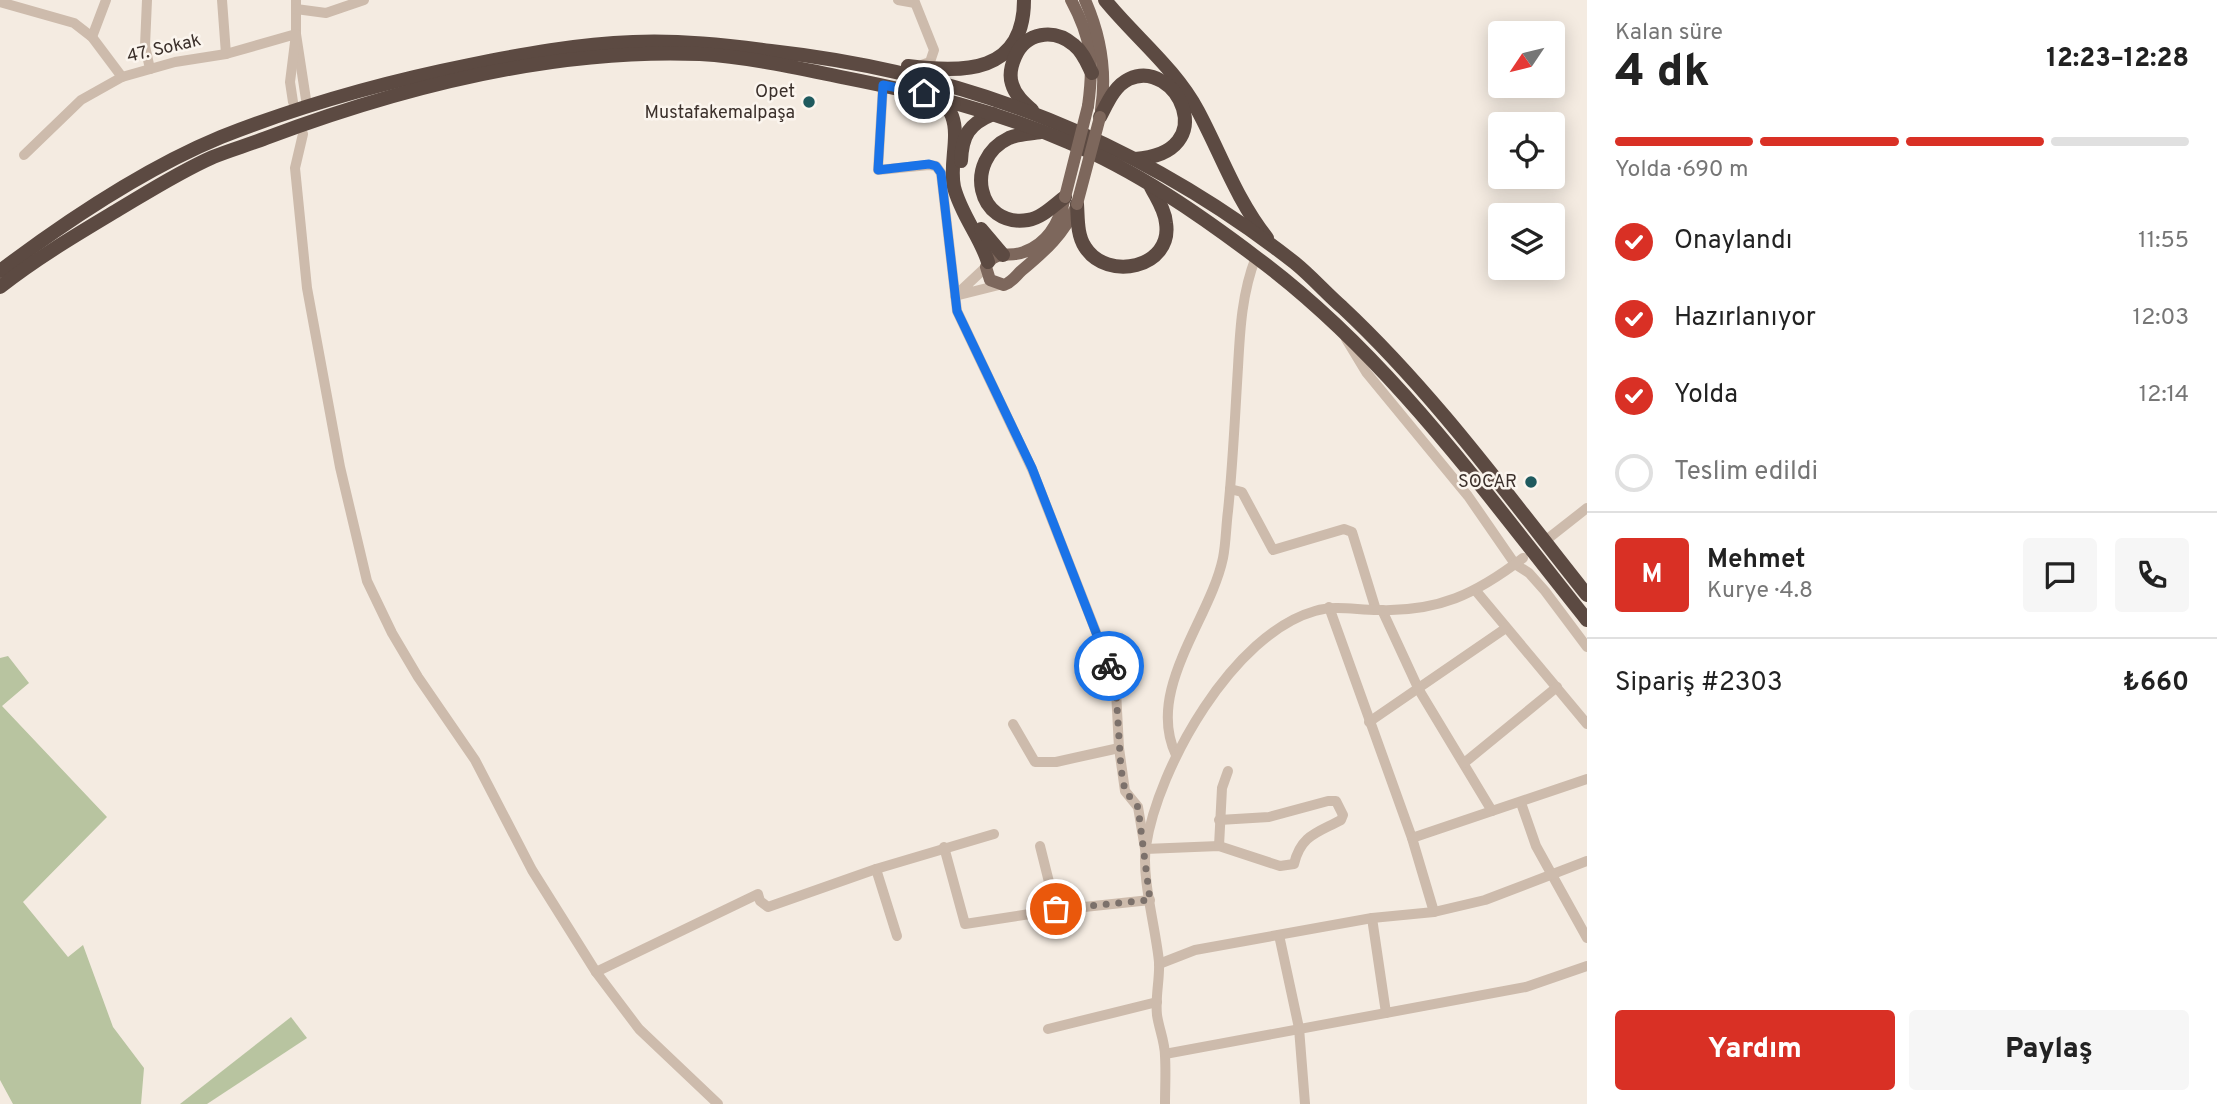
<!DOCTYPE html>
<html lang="tr">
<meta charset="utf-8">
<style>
body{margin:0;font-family:Overpass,sans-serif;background:#f6f6f6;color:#222;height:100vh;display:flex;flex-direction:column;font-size:26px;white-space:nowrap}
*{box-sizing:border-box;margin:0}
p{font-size:23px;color:#767676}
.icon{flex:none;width:38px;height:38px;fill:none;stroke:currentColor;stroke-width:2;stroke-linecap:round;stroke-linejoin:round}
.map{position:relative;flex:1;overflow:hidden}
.side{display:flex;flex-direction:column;background:#fff;width:630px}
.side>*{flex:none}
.needle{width:46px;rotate:235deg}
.buttons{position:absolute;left:1488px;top:21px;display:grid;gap:14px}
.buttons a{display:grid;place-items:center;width:77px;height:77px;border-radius:7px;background:#fff;box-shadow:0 4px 18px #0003;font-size:35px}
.pin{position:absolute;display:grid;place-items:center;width:60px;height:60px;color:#fff;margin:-30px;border:4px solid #fff;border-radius:50%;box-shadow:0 2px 7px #0007}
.courier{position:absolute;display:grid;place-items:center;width:70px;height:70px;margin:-35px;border:5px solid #1a73e8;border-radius:50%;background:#fff;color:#222;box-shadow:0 2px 9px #0007}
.overview em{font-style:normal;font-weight:800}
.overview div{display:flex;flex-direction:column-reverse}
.overview{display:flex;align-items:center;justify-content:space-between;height:119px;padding:0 28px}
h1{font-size:46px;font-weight:800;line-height:52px}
.bar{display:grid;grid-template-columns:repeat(4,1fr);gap:10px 7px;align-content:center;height:84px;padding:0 28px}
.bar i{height:9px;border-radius:5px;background:#e0e0e0}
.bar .on{background:#d93025}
.bar p{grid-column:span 4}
.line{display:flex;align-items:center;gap:18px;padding:0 28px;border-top:2px solid #e0e0e0}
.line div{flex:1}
.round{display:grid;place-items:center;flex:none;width:74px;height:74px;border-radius:7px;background:#f6f6f6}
ol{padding:0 28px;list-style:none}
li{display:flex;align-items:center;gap:21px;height:77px}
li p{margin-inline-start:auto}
li .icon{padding:7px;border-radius:50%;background:#d93025;color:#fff;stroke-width:4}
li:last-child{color:#767676}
li i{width:38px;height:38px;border:4px solid #e0e0e0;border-radius:50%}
.button{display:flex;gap:14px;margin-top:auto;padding:14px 28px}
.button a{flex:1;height:80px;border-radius:7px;background:#d93025;color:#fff;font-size:28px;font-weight:800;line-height:80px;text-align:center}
.button a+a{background:#f6f6f6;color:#222}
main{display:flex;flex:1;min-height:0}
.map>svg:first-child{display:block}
.green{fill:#b8c4a0}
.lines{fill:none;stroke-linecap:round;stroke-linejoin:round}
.minor{stroke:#cdbbac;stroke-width:10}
.major{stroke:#7d675c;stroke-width:12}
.highway{stroke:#5c4a42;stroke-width:14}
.major-bridge{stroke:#7d675c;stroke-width:12}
.done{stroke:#7c716b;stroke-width:7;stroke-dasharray:0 12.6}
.route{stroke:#1a73e8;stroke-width:9}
.poi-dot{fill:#1f5a5e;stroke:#fbf5ee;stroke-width:2.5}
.labels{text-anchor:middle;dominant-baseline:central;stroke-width:5;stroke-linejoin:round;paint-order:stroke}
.street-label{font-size:18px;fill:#3b302b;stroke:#fbf5ee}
.poi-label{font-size:18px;fill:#3b302b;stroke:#fbf5ee;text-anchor:end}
</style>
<main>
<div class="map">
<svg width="1587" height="1104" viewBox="0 0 1587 1104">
<rect width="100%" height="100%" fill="#f4ebe1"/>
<!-- green -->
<g class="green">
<path d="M8 656 29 683 2 706 107 817 23 902 68 957 83 945 113 1027 144 1068 141 1104H13L0 1080V658Z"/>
<path d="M291 1017 307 1038 207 1104H180Z"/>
</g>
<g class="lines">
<!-- minor -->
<g class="minor">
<path d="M147 0 145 46 150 69"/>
<path d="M222 0 226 54"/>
<path d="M296 0V34L307 106"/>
<path d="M898 0 915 3"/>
<path d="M914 0 934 50 930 62 919 66"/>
<path d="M0 2 74 23 92 37 122 77"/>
<path d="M296 9 326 13 364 0"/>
<path d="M92 37 106 0"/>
<path d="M883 85 878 170 929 165 936 166 941 173 957 311 1032 469 1105 655 1116 691 1119 748 1125 791 1138 807 1145 849 1219 846 1280 866 1294 864C1301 835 1317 833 1341 820L1343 815 1336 801H1328L1269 817 1219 820"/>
<path d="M303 134 295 168 307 288 340 467 367 581 392 633 418 677 475 760 532 870 596 972 639 1029 718 1104"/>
<path d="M24 155 81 100 122 77 175 62 226 54 296 34 290 82 293 102"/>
<path d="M986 267 955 296 999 285"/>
<path d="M1346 339 1366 372 1468 496 1515 564 1529 573 1545 591 1587 647"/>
<path d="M1230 489 1242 492 1273 550 1344 529 1352 532 1376 610"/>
<path d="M1550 537 1587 508"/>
<path d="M1476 591 1587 724"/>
<path d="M1329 607 1412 838 1434 912"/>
<path d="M1382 610 1419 690 1492 811"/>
<path d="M1369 722 1506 628"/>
<path d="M1013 724 1035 762H1056L1119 748"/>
<path d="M1176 755C1145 690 1210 620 1223 558 1226 543 1226 526 1228 511 1233 463 1235 415 1238 367 1240 329 1242 292 1256 257"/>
<path d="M1464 763 1557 687"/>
<path d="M1521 803 1536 846 1587 938"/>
<path d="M1412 838 1587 779"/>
<path d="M1040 846 1056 910"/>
<path d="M1219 846 1222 788 1228 771"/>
<path d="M944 847 965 924 1056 910 1150 900"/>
<path d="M876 869 897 936"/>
<path d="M1372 918 1386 1013"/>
<path d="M1279 935 1299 1028 1305 1104"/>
<path d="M1159 964 1195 950 1372 918 1434 912 1485 900 1587 861"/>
<path d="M596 972 758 894 760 901 768 907 876 869 994 834"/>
<path d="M1048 1029 1157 1002"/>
<path d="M1165 1054 1526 987 1587 966"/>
<path d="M1165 1104C1165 1088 1166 1072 1165 1056 1165 1042 1159 1029 1157 1015 1155 997 1160 979 1159 962 1156 929 1141 877 1146 846 1158 767 1233 634 1315 611 1335 605 1356 610 1378 610 1438 612 1476 594 1523 558"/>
</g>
<!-- major -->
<g class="major">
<path d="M1071 0C1092 39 1094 63 1088 106"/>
<path d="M1085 0C1101 36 1107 71 1101 110"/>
<path d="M1065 197C1060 221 1049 243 1024 252 1010 258 994 249 986 267L990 280 1004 285C1012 282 1015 277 1021 271 1045 251 1064 234 1077 205"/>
</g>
<!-- highway -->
<g class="highway">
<path d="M1105 0C1135 37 1175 68 1198 111 1221 154 1236 199 1267 238"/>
<path d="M908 66C963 73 1024 74 1024 0"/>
<path d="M941 97C944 103 949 109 952 116 960 137 949 164 954 187 961 215 980 236 988 262"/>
<path d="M1032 110C1024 103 1015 95 1012 84 1009 75 1011 66 1015 57 1025 32 1054 28 1074 45 1083 52 1087 63 1092 73"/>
<path d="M1100 117C1107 104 1114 86 1129 79 1176 57 1224 153 1135 159"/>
<path d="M1041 132C1031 134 1018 134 1009 138 963 160 977 228 1028 220 1042 218 1054 205 1065 197"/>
<path d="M961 161C962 135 969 124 993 114"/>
<path d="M1077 204C1078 219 1077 235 1085 247 1107 282 1173 268 1166 223 1165 210 1157 199 1151 187"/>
<path d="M981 229 1003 255"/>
<path d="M0 271C65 222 146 168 221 137 302 105 384 82 469 65 523 54 578 44 633 42 680 40 725 45 771 51 968 73 1139 141 1295 263 1311 276 1326 293 1342 307 1434 393 1509 497 1587 595"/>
<path d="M0 287C37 258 76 235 116 211 148 192 179 172 213 157 230 150 248 145 266 138 402 87 553 48 700 54 750 57 797 68 846 78 922 93 996 111 1068 142 1135 170 1199 214 1257 258 1389 356 1485 493 1587 620"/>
</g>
<!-- major-bridge -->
<g class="major-bridge">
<path d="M1065 197 1088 106"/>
<path d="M1077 204 1100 117"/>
</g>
</g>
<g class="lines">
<!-- done -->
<path class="done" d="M1056 909 1150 900 1138 807 1125 791 1121 769 1116 691 1109 666"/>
<!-- route -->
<path class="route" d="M924 93 883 85 878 170 929 164 936 166 941 173 957 311 1032 468 1109 666"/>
</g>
<!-- markers -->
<g class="poi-dot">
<circle cx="809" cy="102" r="7"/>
<circle cx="1531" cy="482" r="7"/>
</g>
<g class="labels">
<!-- street labels -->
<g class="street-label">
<text transform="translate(164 49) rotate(-13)">47. Sokak</text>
</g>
<!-- poi labels -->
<g class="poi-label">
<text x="795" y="92">Opet<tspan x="795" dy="21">Mustafakemalpaşa</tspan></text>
<text x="1517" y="482">SOCAR</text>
</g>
</g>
</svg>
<div class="buttons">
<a><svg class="needle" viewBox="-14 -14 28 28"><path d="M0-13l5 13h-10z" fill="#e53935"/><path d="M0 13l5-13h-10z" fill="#767676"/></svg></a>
<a><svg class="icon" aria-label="locate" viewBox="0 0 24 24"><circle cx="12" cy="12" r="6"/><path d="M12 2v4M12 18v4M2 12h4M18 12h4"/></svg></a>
<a><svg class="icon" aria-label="layers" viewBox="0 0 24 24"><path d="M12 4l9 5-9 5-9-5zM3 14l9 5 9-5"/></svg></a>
</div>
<div class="pin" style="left:1056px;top:909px;background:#ea580c"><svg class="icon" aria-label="bag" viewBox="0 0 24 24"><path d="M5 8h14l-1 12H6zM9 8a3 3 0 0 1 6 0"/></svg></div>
<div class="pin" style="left:924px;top:93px;background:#1f2937"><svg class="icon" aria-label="home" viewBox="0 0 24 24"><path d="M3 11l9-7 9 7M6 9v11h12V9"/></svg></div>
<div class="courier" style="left:1109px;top:666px"><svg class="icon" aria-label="bike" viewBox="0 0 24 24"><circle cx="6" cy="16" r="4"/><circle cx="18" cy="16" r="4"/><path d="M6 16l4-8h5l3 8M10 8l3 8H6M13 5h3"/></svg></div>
</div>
<section class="side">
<div class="overview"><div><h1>4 dk</h1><p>Kalan süre</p></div><em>12:23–12:28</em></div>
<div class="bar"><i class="on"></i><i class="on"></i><i class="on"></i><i></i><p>Yolda · 690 m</p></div>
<ol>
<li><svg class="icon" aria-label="check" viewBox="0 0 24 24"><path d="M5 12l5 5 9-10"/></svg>Onaylandı<p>11:55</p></li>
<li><svg class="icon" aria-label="check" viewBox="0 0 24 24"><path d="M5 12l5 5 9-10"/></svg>Hazırlanıyor<p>12:03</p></li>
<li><svg class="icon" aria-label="check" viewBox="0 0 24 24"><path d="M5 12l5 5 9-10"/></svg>Yolda<p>12:14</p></li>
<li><i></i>Teslim edildi</li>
</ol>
<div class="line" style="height:126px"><b class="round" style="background:#d93025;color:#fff">M</b><div><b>Mehmet</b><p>Kurye · 4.8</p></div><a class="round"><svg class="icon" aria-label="chat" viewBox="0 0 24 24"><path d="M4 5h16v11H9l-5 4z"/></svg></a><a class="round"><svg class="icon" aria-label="phone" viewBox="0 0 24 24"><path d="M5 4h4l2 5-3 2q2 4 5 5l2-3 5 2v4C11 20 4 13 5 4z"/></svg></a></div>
<div class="line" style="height:91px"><div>Sipariş #2303</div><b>₺660</b></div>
<div class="button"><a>Yardım</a><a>Paylaş</a></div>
</section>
</main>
